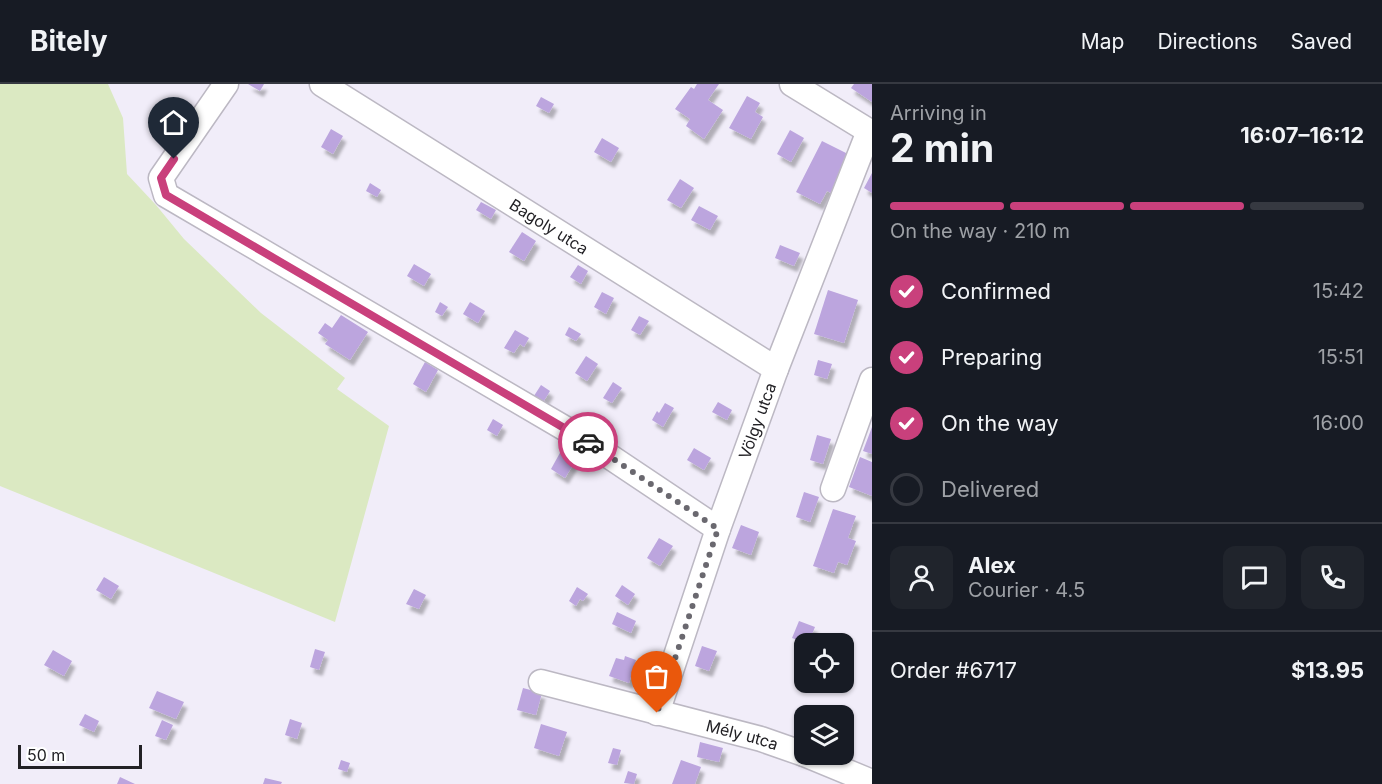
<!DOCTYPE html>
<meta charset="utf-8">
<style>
body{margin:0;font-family:Inter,sans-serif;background:#20242c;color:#f1f3f6;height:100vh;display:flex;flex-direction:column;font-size:22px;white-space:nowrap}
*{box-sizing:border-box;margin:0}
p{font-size:20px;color:#9ea1a6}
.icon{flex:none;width:33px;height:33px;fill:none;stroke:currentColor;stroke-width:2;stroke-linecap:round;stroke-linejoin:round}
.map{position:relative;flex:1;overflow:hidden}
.sheet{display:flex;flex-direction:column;background:#171b24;width:510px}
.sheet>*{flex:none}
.fabs{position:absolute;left:794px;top:549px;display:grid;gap:12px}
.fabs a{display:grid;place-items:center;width:60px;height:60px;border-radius:12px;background:#171b24;box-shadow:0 2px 4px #0004;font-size:30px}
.scale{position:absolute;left:18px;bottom:15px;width:124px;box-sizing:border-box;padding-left:6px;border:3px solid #222125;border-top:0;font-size:16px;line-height:21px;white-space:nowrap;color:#222125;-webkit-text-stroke:4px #fff;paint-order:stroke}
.pin{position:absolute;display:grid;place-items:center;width:51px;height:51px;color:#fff;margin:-62px -26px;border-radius:50% 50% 50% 0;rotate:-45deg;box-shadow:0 0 6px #0007}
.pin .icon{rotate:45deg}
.courier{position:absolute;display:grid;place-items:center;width:60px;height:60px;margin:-30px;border:4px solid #c9407c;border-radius:50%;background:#fff;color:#222;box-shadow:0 2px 8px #0007}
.summary em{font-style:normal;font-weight:700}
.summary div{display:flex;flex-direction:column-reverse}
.summary{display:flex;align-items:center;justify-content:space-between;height:102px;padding:0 18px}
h1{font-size:39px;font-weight:700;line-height:45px}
.bar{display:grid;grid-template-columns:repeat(4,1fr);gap:9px 6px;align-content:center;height:72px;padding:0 18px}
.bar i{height:8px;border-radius:4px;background:#363941}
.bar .on{background:#c9407c}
.bar p{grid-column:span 4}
.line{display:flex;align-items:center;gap:15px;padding:0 18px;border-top:2px solid #363941}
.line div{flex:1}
.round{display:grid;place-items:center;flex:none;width:63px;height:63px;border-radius:12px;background:#20242c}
ol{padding:0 18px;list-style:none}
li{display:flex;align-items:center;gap:18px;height:66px}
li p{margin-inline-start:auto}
li .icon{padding:6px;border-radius:50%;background:#c9407c;color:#fff;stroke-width:4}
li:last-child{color:#9ea1a6}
li i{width:33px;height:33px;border:3px solid #363941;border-radius:50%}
header{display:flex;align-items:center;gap:36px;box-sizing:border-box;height:84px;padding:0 30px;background:#171b24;border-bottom:2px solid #363941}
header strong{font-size:28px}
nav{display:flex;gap:33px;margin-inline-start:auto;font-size:21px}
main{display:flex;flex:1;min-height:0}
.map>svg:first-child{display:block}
.green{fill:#dbe9c2}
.building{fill:#bca5de;filter:url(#shadow)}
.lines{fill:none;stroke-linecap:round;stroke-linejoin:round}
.minor-casing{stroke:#bcb8c3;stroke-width:27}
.minor{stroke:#fff;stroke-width:24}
.done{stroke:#6a686f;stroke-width:6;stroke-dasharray:0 10.8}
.route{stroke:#c9407c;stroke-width:8}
.labels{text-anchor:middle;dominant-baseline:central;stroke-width:4.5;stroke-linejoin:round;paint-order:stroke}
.street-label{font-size:16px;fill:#222125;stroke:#fff}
</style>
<header>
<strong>Bitely</strong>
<nav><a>Map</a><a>Directions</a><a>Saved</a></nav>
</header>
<main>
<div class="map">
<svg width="872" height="700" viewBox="0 0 872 700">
<defs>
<filter id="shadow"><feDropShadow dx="3.5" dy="6" stdDeviation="1.5" flood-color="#0004"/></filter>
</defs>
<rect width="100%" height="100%" fill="#f1edf9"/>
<!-- green -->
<path class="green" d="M0 0H108L123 34 127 90 156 121 184 155 261 229 345 294 337 305 389 342 335 538 0 402Z"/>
<!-- building -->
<g class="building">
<path d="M248 0H264L260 7Z"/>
<path d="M697 0H719L708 16 723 26 704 55 686 42 690 35 675 25 691 3 694 5Z"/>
<path d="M854 0H872V18L851 4Z"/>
<path d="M747 12 760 19 755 28 763 33 751 55 729 44Z"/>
<path d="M541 13 554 20 549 29 536 22Z"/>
<path d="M331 45 343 52 333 70 321 63Z"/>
<path d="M790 46 804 54 791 78 777 70Z"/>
<path d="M602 54 619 64 611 78 594 68Z"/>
<path d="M822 57 850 71 831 109 827 107 820 120 796 108Z"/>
<path d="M872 89V109L864 104Z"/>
<path d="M680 95 694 104 681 124 667 116Z"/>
<path d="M370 99 381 106 377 113 366 107Z"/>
<path d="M481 118 496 126 491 135 476 126Z"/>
<path d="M699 122 718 132 710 146 691 136Z"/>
<path d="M522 148 536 157 524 177 509 168Z"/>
<path d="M780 161 800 169 794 182 775 174Z"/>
<path d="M414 180 431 190 424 202 407 192Z"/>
<path d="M578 181 588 187 581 200 570 193Z"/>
<path d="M828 206 858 216 844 259 814 250Z"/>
<path d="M602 208 614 214 606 230 594 223Z"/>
<path d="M440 218 448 223 442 232 435 228Z"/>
<path d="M470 218 485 227 478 239 463 230Z"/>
<path d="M341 231 368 248 350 276 325 260 328 256 318 249 325 239 332 244Z"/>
<path d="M639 232 649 237 640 251 631 246Z"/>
<path d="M569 243 581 250 576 257 565 251Z"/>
<path d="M515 246 529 254 524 263 520 260 514 269 504 264Z"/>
<path d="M586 272 598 280 587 297 575 289Z"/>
<path d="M818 276 832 280 827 295 814 291Z"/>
<path d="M425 278 438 286 426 308 413 300Z"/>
<path d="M613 298 622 304 612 319 603 314Z"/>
<path d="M541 301 550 307 542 320 532 315Z"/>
<path d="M718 318 732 326 727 336 712 328Z"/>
<path d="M665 319 674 324 663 343 652 336 657 327 659 329Z"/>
<path d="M493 335 503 341 497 352 487 346Z"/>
<path d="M872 343V370L863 367Z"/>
<path d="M817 351 831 355 823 380 810 376Z"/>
<path d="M694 364 711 374 704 386 687 376Z"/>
<path d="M561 367 576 376 565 394 551 385Z"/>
<path d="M860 373 872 378V412L849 403Z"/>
<path d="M804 408 819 413 810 438 796 433Z"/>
<path d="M833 425 856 432 848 454 856 457 847 481 838 478 834 489 813 482Z"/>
<path d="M741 441 759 448 751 471 732 464Z"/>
<path d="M659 454 673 462 660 482 647 474Z"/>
<path d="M104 493 119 502 111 515 96 506Z"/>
<path d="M622 501 635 510 628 521 615 512Z"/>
<path d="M577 503 588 510 583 517 580 515 576 522 569 517Z"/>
<path d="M414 505 426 511 419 525 406 520Z"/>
<path d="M617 528 636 537 631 549 612 540Z"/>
<path d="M799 537 815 543 808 560 792 554Z"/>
<path d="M702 562 717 567 709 587 695 582Z"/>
<path d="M315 565 325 568 319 586 310 583Z"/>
<path d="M53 566 72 577 64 592 44 581Z"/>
<path d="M625 572 636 576 629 599 609 592 616 574 624 576Z"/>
<path d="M523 604 542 609 536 631 517 626Z"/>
<path d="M157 607 184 618 176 635 149 624Z"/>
<path d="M85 630 99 637 94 648 79 641Z"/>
<path d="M290 635 302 639 297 655 285 651Z"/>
<path d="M162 636 173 641 166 656 155 652Z"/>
<path d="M541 640 567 648 559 672 534 664Z"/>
<path d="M700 658 723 664 719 678 697 673Z"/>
<path d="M613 664 621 666 617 681 608 679Z"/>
<path d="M341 676 350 679 347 688 338 685Z"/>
<path d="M681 676 701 683 695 700H672Z"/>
<path d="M628 687 637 690 634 700 624 699Z"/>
<path d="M120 693 135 700H117Z"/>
<path d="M265 694 282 698 281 700H263Z"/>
</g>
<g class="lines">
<!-- minor casing -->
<g class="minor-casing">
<g id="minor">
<path d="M226 0 161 94 166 111 588 358 718 445"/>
<path id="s1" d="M322 0 776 285"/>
<path d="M792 0 872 49"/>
<path d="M833 405 872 296"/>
<path id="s2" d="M541 598 761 655 804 670"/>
<path id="s3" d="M657 629 718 445 776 285 869 47"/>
<path d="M804 670 872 698"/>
</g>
</g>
<!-- minor -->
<use href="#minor" class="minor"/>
</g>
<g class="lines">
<!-- done -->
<path class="done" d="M588 358 718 445 657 629"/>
<!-- route -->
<path class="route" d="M174 75 161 94 166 111 588 358"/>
</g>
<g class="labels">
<!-- street labels -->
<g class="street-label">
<text stroke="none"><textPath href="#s1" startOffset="268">Bagoly utca</textPath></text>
<text stroke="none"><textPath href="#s3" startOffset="309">Völgy utca</textPath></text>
<text stroke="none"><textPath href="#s2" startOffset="208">Mély utca</textPath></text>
</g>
</g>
</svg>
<div class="fabs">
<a><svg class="icon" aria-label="locate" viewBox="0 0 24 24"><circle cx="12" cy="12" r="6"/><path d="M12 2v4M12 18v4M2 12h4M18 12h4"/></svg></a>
<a><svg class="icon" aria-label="layers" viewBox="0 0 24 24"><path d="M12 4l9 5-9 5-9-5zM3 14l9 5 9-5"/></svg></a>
</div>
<div class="scale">50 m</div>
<div class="pin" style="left:657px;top:629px;background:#ea580c"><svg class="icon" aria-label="bag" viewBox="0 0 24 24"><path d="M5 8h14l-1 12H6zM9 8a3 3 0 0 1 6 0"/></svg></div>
<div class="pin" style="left:174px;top:75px;background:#1f2937"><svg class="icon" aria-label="home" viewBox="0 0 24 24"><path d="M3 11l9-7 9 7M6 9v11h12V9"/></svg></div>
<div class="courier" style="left:588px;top:358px"><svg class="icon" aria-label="car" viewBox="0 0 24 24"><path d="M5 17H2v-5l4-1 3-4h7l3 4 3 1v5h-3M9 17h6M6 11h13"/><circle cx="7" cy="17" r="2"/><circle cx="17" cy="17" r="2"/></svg></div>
</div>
<section class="sheet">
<div class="summary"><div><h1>2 min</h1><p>Arriving in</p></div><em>16:07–16:12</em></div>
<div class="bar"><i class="on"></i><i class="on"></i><i class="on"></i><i></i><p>On the way · 210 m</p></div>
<ol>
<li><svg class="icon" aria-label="check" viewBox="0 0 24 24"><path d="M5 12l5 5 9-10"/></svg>Confirmed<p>15:42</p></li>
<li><svg class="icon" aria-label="check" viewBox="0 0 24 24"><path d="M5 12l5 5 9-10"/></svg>Preparing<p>15:51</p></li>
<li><svg class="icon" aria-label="check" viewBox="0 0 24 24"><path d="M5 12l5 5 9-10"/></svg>On the way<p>16:00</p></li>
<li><i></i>Delivered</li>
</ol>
<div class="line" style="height:108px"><a class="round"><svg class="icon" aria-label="person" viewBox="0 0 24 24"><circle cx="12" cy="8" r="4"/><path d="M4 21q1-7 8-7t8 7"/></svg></a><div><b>Alex</b><p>Courier · 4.5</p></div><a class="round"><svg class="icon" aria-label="chat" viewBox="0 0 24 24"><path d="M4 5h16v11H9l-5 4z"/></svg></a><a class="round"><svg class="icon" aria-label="phone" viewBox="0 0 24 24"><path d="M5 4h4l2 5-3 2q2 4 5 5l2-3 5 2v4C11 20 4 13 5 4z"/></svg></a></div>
<div class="line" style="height:78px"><div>Order #6717</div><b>$13.95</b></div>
</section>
</main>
